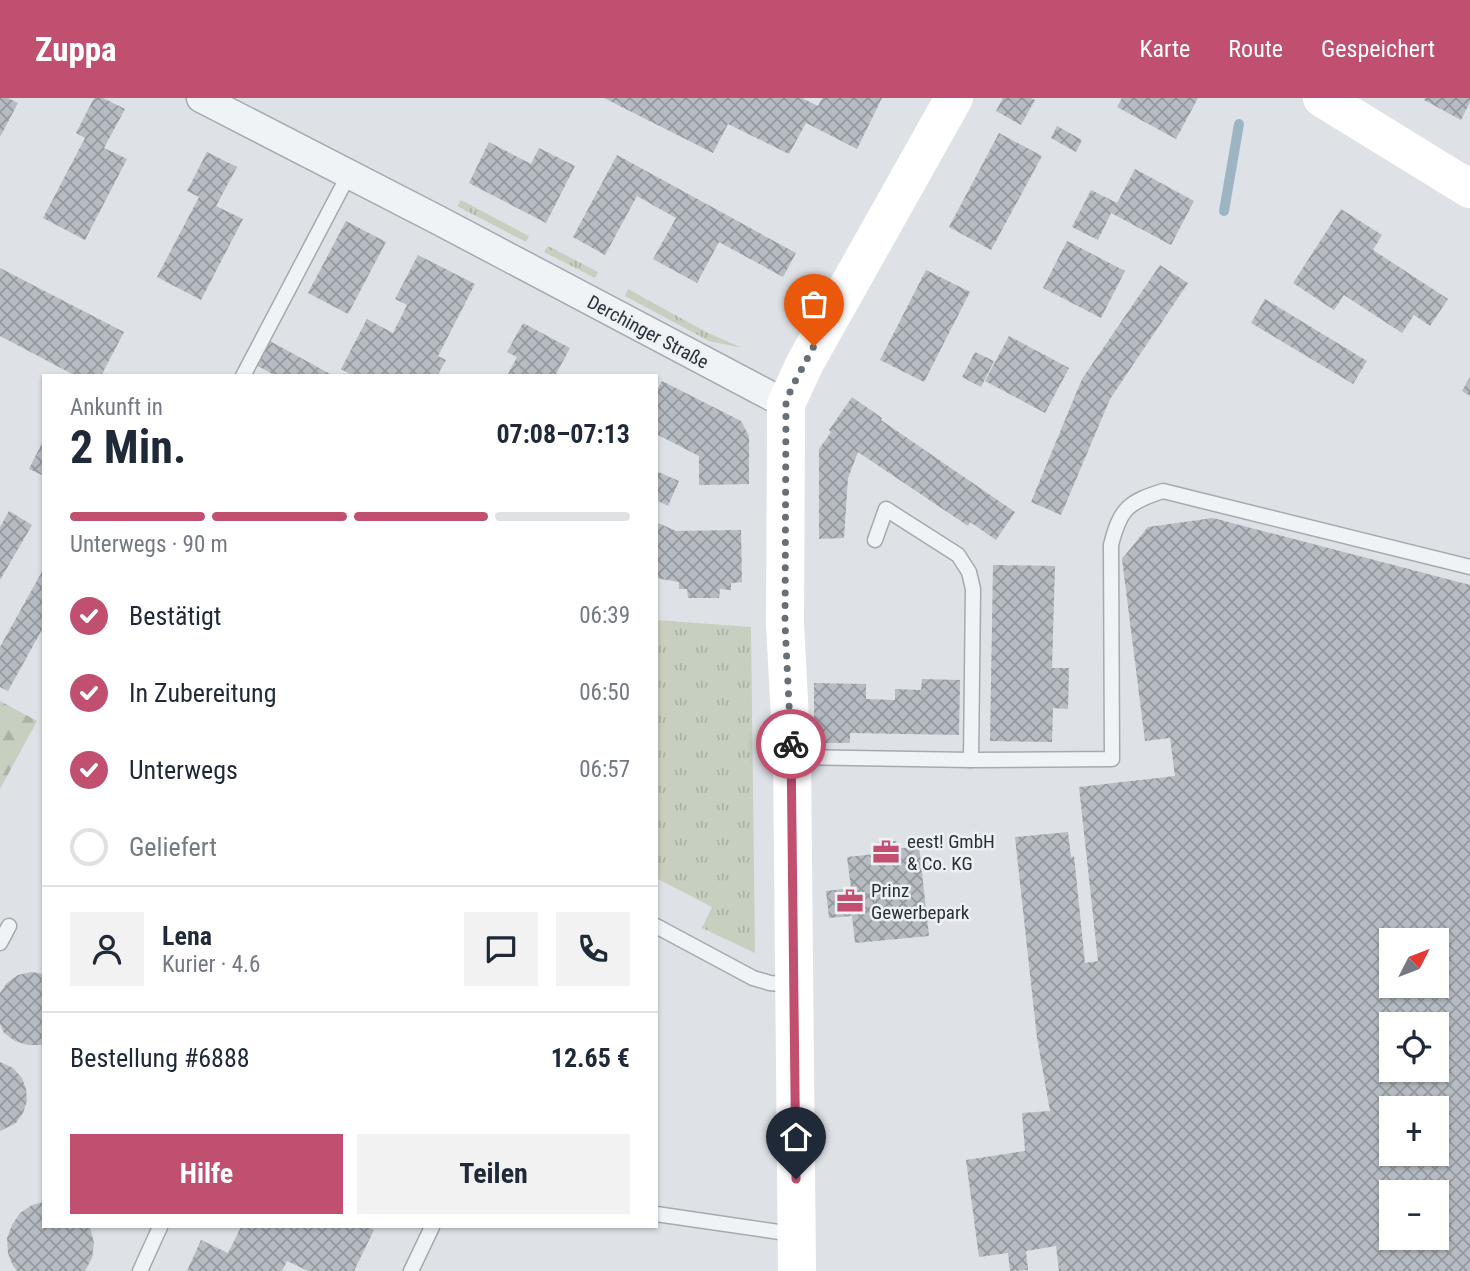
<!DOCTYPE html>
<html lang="de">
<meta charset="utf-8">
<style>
body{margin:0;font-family:"Roboto Condensed",sans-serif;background:#f2f2f3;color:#1f2937;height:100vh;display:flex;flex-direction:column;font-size:26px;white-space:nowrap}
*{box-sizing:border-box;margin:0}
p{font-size:23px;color:#747a83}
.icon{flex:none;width:38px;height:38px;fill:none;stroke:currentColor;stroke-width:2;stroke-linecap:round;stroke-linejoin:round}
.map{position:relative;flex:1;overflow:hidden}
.drawer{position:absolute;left:42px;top:276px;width:616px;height:854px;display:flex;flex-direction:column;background:#fff;border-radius:0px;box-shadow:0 2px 5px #0004}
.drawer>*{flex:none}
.needle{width:46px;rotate:48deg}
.fabs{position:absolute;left:1379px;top:830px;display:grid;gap:14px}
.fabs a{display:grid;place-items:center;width:70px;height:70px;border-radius:0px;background:#fff;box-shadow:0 2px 5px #0004;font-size:35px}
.pin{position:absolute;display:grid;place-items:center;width:60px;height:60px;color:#fff;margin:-72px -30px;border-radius:50% 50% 50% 0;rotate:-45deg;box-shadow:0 0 7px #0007}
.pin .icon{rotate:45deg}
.courier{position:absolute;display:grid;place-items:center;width:70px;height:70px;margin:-35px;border:5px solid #c04f70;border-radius:50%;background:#fff;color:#222;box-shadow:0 2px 9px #0007}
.overview em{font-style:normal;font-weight:700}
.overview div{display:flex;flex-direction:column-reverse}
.overview{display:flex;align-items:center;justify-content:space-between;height:119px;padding:0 28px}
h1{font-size:46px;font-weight:700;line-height:52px}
.bar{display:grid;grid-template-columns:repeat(4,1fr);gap:10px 7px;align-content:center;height:84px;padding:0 28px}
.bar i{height:9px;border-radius:5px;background:#e0e1e3}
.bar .active{background:#c04f70}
.bar p{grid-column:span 4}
.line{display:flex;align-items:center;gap:18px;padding:0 28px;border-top:2px solid #e0e1e3}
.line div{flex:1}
.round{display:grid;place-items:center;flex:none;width:74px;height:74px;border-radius:0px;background:#f2f2f3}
ol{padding:0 28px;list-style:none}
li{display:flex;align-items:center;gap:21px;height:77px}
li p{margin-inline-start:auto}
li .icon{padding:7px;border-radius:50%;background:#c04f70;color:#fff;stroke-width:4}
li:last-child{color:#747a83}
li i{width:38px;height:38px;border:4px solid #e0e1e3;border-radius:50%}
.cta{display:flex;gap:14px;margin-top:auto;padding:14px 28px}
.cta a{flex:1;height:80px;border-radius:0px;background:#c04f70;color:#fff;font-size:28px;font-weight:700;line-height:80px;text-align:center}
.cta a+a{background:#f2f2f3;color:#1f2937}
header{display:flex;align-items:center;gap:42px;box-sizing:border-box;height:98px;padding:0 35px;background:#c04f70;color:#fff}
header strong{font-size:33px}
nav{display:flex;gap:38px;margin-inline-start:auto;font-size:24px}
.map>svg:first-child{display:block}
.grass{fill:url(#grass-tufts)}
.forest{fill:url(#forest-firs)}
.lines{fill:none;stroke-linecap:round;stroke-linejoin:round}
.stream{stroke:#9db5c3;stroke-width:10}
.building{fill:url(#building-cross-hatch);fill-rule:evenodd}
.lane-casing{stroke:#a4aaaf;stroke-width:17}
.street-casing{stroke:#a4aaaf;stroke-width:31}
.lane{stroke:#f0f3f5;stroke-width:14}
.street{stroke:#f0f3f5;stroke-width:28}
.secondary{stroke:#fff;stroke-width:38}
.done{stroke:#687077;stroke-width:7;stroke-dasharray:0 12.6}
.route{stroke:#c04f70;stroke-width:9}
.labels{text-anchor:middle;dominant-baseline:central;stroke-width:5;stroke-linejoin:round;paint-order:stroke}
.street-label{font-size:19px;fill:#29323b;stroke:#edf1f4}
.poi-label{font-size:19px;fill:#29323b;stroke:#edf1f4;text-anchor:start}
</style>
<header>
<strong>Zuppa</strong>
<nav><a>Karte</a><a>Route</a><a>Gespeichert</a></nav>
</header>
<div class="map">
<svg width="1470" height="1173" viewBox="0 0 1470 1173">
<defs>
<pattern id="grass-tufts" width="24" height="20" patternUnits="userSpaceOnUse" patternTransform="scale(1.75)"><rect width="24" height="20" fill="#c6cfc0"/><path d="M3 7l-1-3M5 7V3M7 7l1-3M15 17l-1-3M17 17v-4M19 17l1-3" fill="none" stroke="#aab2a6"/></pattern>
<pattern id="forest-firs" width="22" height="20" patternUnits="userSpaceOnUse" patternTransform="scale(1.75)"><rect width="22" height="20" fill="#c6cfc0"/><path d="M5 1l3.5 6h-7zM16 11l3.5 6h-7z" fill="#aab2a6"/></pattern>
<pattern id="building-cross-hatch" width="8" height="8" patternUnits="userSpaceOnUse" patternTransform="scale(1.75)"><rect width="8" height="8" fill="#b6bcc2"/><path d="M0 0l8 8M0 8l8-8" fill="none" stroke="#94999f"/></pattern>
</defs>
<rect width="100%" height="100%" fill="#dee2e6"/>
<!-- grass -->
<g class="grass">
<path d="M461 102 529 138 526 144 457 108Z"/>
<path d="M548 148 598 174 595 180 544 154Z"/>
<path d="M628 191 706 234 742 250 709 243 625 198Z"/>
<path d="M656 522 751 529 755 855 702 830 712 809 656 780Z"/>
</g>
<!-- forest -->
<path class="forest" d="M0 603 37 623 0 691Z"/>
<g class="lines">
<!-- stream -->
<path class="stream" d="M1224 113 1239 26"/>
</g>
<!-- building -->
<g class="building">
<path d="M0 0H8L18 5 0 39Z"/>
<path d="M94 0H103L125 11 104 50 127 61 85 142 43 120 85 40 76 35Z"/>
<path d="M604 0H802L818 8 822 0H882L857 51 806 25 789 56 728 26 713 55Z"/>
<path d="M1003 0H1031L1035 2 1021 27 996 13Z"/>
<path d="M1122 0H1198L1176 41 1117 9Z"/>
<path d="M1425 0H1470V4L1461 22 1424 2Z"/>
<path d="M1057 28 1082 42 1076 54 1051 40Z"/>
<path d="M999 35 1042 58 991 152 949 129Z"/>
<path d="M489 44 531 66 539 50 575 68 546 125 469 85Z"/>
<path d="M207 54 237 69 216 108 243 121 201 202 157 179 199 99 187 93Z"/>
<path d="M617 57 796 155 783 179 719 144 697 185 653 161 676 120 637 98 605 157 573 139Z"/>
<path d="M1135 71 1194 103 1171 147 1111 115 1098 142 1072 129 1091 92 1117 105Z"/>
<path d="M1341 111 1382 137 1373 152 1448 201 1430 228 1414 217 1402 235 1344 197 1334 212 1293 185Z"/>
<path d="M346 123 386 144 348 216 308 195Z"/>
<path d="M1067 143 1125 173 1101 220 1043 190Z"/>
<path d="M418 157 475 186 438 258 446 262 437 278H353L341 271 367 221 393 235 407 207 395 201Z"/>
<path d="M1160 167 1188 185 1110 301 1061 417 1031 404 1082 281Z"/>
<path d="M0 170 124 234 101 278H76L0 238Z"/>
<path d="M926 172 970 194 924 284 880 262Z"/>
<path d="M1265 201 1367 263 1353 286 1251 225Z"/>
<path d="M523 225 570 250 555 278H507L517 259 507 254Z"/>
<path d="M1009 238 1069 270 1045 315 985 283Z"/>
<path d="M268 242 334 278H276L254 266Z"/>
<path d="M975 254 994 263 981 289 962 279Z"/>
<path d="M1470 279V298L1462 293Z"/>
<path d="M662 283 741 323 749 338V386L699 387V358L656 336V294Z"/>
<path d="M852 299 882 320 881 322 1015 414 996 442 970 424 968 428 858 354 848 380 844 440 819 441V351L831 334 829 332Z"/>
<path d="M44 341V378L29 371Z"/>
<path d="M656 373 679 383 668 408 656 402Z"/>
<path d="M9 413 32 427 0 482V429Z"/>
<path d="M1213 420 1470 487V1173H1059L1056 1148 1026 1153 1028 1172 1010 1173 1008 1155 979 1159 966 1062 1025 1053 1022 1015 1050 1013 1037 940 1015 739 1068 734 1071 759 1074 758 1085 865 1098 863 1079 689 1175 678 1170 640 1145 643 1122 461 1148 429ZM1391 842H1437V887H1391ZM1391 926H1437V971H1391ZM1391 1010H1437V1055H1391ZM1391 1094H1437V1139H1391Z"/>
<path d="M656 424 676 433 741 432 742 484 731 485V492L720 491 719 500H688L687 491H679V484L656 480Z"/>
<path d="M993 467 1055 468 1052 570H1069L1068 611 1053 610 1052 644 990 643Z"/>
<path d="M44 470V528L8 593 0 589V549Z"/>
<path d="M922 581 960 582 959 637 850 635V645H814V585L866 586V601L895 602V591L921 592Z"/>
<path d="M896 743 897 751 919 748 929 838 855 845 852 818 829 820 826 793 851 790 847 759 875 756 874 745Z"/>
<path d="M31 874 44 876V946L41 947H28L15 943 4 935 0 926V895L7 885 18 877Z"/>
<path d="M0 964 13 970 22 980 26 991 27 1003 23 1015 16 1025 0 1033Z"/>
<path d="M44 1104V1129H90L94 1145 92 1160 85 1173H17L13 1168 8 1155 7 1140 12 1127 20 1115 32 1107Z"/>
<path d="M241 1129H367L374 1132 354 1173H308L287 1163 282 1173H187L201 1142 228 1155Z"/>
</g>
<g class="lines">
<!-- lane casing -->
<g class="lane-casing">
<g id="lane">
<path d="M243 278 349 76"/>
<path d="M875 442 886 411 958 457 969 474 973 491 971 662"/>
<path d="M793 659 971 662 1112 661 1111 447C1120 411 1128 404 1163 393L1470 469"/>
<path d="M656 828 753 880 770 885 791 887"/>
<path d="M0 845 9 828"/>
<path d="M656 1116 793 1136"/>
<path d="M140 1173 160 1129"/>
<path d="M411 1173 432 1129"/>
</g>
</g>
<!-- street casing -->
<g class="street-casing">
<path id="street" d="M201 0 438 122 786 306"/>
</g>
<!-- lane -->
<use href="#lane" class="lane"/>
<!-- street -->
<use href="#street" class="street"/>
<!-- secondary -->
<g class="secondary">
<path d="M1322 0 1470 91"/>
<path d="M797 1173 792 659 785 526 786 332V306L805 265 954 0"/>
</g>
</g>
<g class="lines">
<!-- done -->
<path class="done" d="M791 646 785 526 786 306 791 291 814 248"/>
<!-- route -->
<path class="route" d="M791 646 796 1081"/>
</g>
<!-- icons -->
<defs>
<g id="office-bare" transform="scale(2.1)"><path d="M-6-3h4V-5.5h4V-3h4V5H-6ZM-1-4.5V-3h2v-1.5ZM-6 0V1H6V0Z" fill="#c04f70" stroke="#edf1f4" stroke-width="2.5" paint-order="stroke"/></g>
</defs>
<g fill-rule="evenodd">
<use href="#office-bare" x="886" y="754"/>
<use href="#office-bare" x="850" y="803"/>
</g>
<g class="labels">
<!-- street labels -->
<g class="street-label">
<text transform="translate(648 234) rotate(28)">Derchinger Straße</text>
</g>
<!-- poi labels -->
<g class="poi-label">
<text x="907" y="743">eest! GmbH<tspan x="907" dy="22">&amp; Co. KG</tspan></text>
<text x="871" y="792">Prinz<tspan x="871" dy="22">Gewerbepark</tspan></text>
</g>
</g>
</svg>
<div class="fabs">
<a><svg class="needle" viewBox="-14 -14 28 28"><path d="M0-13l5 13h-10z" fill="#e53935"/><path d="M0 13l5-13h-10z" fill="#747a83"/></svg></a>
<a><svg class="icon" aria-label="locate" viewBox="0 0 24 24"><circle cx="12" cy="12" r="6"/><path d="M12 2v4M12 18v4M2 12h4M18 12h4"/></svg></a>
<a>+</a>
<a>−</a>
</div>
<div class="pin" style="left:814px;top:248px;background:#ea580c"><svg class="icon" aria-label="bag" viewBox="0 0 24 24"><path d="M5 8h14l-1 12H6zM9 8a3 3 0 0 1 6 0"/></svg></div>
<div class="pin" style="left:796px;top:1081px;background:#1f2937"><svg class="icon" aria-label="home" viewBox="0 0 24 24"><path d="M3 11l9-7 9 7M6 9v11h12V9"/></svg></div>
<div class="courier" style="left:791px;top:646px"><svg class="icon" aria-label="bike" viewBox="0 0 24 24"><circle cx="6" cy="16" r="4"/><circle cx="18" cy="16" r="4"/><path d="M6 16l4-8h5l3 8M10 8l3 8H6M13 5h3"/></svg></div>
<section class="drawer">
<div class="overview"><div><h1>2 Min.</h1><p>Ankunft in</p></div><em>07:08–07:13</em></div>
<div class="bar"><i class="active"></i><i class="active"></i><i class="active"></i><i></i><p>Unterwegs · 90 m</p></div>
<ol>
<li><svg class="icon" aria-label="check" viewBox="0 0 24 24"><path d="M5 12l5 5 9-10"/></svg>Bestätigt<p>06:39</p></li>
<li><svg class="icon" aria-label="check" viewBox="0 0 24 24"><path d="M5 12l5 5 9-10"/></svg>In Zubereitung<p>06:50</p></li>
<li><svg class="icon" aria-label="check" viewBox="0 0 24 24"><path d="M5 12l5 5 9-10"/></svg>Unterwegs<p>06:57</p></li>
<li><i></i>Geliefert</li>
</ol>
<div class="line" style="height:126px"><a class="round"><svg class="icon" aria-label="person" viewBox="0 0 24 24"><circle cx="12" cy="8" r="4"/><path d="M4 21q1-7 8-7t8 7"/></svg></a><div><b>Lena</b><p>Kurier · 4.6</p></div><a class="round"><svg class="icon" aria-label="chat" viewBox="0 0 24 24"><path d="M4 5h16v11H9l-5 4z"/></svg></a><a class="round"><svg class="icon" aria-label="phone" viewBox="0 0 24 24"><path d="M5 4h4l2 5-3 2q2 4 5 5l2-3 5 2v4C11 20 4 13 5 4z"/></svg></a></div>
<div class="line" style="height:91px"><div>Bestellung #6888</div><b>12.65 €</b></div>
<div class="cta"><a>Hilfe</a><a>Teilen</a></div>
</section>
</div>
